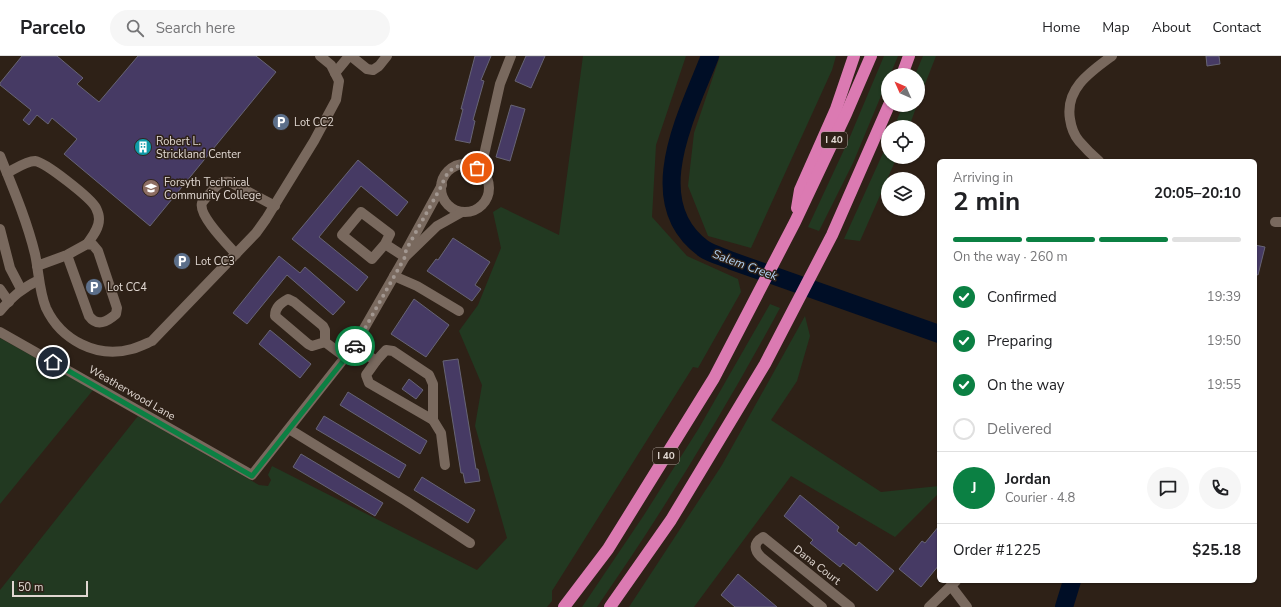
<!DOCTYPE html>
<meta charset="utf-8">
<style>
body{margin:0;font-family:"Nunito Sans",sans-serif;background:#f6f6f6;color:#202124;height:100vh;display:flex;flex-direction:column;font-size:15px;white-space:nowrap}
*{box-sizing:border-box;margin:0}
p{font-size:13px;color:#757577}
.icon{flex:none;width:22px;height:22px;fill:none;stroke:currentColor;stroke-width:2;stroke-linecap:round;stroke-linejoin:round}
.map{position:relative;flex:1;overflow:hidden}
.sheet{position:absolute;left:937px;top:103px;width:320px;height:424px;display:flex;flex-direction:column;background:#fff;border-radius:6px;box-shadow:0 1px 3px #0004}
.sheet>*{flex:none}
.needle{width:26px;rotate:315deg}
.fabs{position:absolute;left:881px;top:12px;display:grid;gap:8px}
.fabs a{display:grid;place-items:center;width:44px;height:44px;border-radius:50%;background:#fff;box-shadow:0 1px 3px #0004;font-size:20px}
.scale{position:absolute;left:12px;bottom:10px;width:76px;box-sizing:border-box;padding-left:4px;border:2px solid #e0d7d1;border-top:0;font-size:11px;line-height:14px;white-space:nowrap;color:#e0d7d1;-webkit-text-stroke:3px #2e2117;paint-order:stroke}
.pin{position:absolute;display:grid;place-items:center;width:34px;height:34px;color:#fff;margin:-17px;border:2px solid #fff;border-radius:50%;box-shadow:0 1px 4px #0007}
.courier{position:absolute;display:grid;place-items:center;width:40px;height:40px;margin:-20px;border:3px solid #0b8043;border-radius:50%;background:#fff;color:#222;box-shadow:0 1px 5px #0007}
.head em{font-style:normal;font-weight:700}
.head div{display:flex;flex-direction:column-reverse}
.head{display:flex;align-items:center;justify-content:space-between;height:68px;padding:0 16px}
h1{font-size:26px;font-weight:700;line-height:30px}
.bar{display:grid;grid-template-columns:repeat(4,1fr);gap:6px 4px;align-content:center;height:48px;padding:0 16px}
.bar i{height:5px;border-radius:3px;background:#e0e0e0}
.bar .selected{background:#0b8043}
.bar p{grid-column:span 4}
.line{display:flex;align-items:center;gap:10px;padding:0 16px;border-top:1px solid #e0e0e0}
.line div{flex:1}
.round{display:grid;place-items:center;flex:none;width:42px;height:42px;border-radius:21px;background:#f6f6f6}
ol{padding:0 16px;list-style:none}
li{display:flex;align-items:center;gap:12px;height:44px}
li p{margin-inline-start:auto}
li .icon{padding:4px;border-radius:50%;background:#0b8043;color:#fff;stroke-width:4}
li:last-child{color:#757577}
li i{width:22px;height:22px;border:2px solid #e0e0e0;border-radius:50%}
header{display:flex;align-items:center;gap:24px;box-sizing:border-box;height:56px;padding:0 20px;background:#fff;border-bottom:1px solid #e0e0e0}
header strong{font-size:19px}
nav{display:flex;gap:22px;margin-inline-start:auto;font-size:14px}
.search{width:280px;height:36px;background:#f6f6f6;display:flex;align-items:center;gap:10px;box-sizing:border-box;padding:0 14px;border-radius:22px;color:#757577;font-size:15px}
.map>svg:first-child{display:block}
.green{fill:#223921}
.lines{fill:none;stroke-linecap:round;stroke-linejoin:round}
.river{stroke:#000e26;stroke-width:18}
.building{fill:#463a64;stroke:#676475}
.minor{stroke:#79695e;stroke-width:10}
.highway{stroke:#db7ab2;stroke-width:12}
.done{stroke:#a29790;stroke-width:4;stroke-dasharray:0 7.2}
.route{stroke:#0b8043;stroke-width:5}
.labels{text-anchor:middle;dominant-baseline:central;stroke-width:3;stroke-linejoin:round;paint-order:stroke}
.shield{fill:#2e2117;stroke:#aba099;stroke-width:1}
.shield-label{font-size:10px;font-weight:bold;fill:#e0d7d1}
.poi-label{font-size:11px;fill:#e0d7d1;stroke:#2e2117;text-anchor:start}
.street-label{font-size:11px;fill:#e0d7d1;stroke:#2e2117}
.water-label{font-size:12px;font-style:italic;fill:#b3d5f8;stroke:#2e2117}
</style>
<header>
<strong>Parcelo</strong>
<div class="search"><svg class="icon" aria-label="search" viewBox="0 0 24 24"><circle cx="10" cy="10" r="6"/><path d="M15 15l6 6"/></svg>Search here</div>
<nav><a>Home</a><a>Map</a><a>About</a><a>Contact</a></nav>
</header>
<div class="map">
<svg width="1281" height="551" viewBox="0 0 1281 551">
<rect width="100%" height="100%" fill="#2e2117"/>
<!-- green -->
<g class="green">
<path d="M583 0H686L656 89 652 161 687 200 738 223 741 236 698 312 693 311 552 535V545L547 551H0V534L138 360 259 429 268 430 271 424 268 419 272 410 477 514 507 482 475 370 482 329 459 275 478 249 501 192 493 156 501 151 559 179Z"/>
<path d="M720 0H836L832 14 751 192 708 180 688 130 694 77Z"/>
<path d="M884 0H898L890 19H888V23L853 107 819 175 808 171 849 83Z"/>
<path d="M923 0H936L918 46V19H915Z"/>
<path d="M903 49H917L909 71H894Z"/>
<path d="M888 86V101H897L860 185 844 183Z"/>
<path d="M770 248 780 252C724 356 664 454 597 551H582L644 459 699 372Z"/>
<path d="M805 260 810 280 797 325 771 364 881 436 939 430V437L895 481 791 420 694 551H629L722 409Z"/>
<path d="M0 282 93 334 0 448Z"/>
</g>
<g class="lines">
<!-- river -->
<g class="river">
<path d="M710 0C688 57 639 146 704 193 712 198 723 201 732 205L939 278"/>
<path d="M1064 551 1072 525"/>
</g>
</g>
<!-- building -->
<g class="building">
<path d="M22 0H57L83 22 77 28 99 46 138 0H256L276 16 150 170 64 98 77 83 52 62 48 68 37 59 29 69 23 64 31 54 0 29V27Z"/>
<path d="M475 0H491L481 24 484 25 473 64 475 65 470 87 455 84 463 53H461Z"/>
<path d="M526 0H545L531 32 515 25Z"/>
<path d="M1206 0H1219L1220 8 1207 10Z"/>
<path d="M511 49 525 53 510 105 496 101Z"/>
<path d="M358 104 408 146 397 160 361 130 319 181 368 221 357 235 292 183Z"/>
<path d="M453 182 490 206 475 229 481 233 472 245 427 215 436 203 438 204Z"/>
<path d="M1255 189 1265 191 1258 219 1255 218Z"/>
<path d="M279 200 300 217 305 211 345 246 333 259 287 219 247 268 233 257Z"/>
<path d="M414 243 449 269 426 301 391 278Z"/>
<path d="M270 274 311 308 300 322 259 288Z"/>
<path d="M458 303 476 413H478L480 425 465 427 463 417H461L443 305Z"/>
<path d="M409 323 423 334 416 343 402 333Z"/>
<path d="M348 336 427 385 420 398 340 349Z"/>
<path d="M324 360 406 409 399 422 316 373Z"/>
<path d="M301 398 383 447 375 460 293 411Z"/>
<path d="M422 421 475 454 468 467 414 434Z"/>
<path d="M800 439 839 471 837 475 856 490 859 486 894 515 877 535 843 507 840 511 810 487 813 484 784 460Z"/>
<path d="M939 470V509L921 531 899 513 922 485 925 487Z"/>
<path d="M738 518 777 551H735L721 539Z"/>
</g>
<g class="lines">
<!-- minor -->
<g class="minor">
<path d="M351 0 367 13 373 14 379 10 387 0"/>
<path d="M335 17 349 0"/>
<path d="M0 100C13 132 27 165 35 198 39 216 39 235 46 252 61 284 97 303 132 293 139 291 145 288 152 285L256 177 266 163 314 85 336 44 339 25 331 9 320 0"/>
<path d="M1099 105C1092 99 1085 92 1079 85 1074 79 1071 70 1070 63 1065 33 1090 16 1112 0"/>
<circle cx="465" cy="132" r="24"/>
<path d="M477 111 484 99 500 28 511 0"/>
<path d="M7 117C15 113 26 105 35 105 45 106 91 142 96 152 97 154 99 160 99 163 99 173 92 181 87 188"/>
<path d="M1275 166H1281"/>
<path d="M0 173 10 212 21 233"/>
<path d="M385 188 390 178 361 156 342 179 372 203 385 188 405 201"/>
<path d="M406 195 442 129"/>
<path d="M236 198C228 189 198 159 202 147 204 143 209 139 212 135 218 128 221 125 230 126L275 150"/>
<path d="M37 210 67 199 87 188 93 189 98 195 117 252 116 258C107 266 97 271 89 260L67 199"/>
<path d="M394 220 417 230 459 255"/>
<path d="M0 233 9 246"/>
<path d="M0 255C12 241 22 232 39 224"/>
<path d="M0 276 252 419 354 290 405 201 437 170 462 156"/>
<path d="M325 286V274L323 270 294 246 288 243C281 247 275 251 275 260L308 288 312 290 325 286 345 301"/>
<path d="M354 290 376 305 366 319 369 327 433 364 441 377 445 409"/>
<path d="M376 305 386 294 393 295 429 319 433 328V364"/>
<path d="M289 373 406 445 470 487"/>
<path d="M951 530 967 551"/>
<path d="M822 551 761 501C754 494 753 487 763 481L850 551"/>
<path d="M929 551 956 525"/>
</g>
<!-- highway -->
<g class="highway">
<path d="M902 19 909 0"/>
<path d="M797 152 800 134 836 53 854 0"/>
<path d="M564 551 608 493 714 322 795 166 846 58 871 0"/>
<path d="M610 551 671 464 765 308 832 179 889 49"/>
</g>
</g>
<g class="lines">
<!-- done -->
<path class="done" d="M355 290 405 201 406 194 442 129C447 112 460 105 477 112"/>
<!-- route -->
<path class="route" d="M53 306 252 420 355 290"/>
</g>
<!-- icons -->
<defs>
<g id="parking-disc" transform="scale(0.9)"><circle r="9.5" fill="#5c6f8a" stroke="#2e2117"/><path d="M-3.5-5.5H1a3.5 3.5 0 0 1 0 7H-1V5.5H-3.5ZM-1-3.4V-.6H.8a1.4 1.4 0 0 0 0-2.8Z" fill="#fff"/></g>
<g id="building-disc" transform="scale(0.9)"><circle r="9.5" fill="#0f9aa8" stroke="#2e2117"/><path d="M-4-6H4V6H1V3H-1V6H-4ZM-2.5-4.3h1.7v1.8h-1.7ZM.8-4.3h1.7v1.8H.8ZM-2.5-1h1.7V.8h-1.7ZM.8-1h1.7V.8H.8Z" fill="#fff"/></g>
<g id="university-disc" transform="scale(0.9)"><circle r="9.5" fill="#8d6e63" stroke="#2e2117"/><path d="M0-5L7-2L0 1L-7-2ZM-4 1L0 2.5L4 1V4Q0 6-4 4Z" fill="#fff"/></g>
</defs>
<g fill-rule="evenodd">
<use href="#parking-disc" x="281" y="66"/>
<use href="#building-disc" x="143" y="91"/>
<use href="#university-disc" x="151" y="132"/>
<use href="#parking-disc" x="182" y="205"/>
<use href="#parking-disc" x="94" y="231"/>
</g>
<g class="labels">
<!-- shield labels -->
<g class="shield">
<rect x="821" y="76" width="26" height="16" rx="3"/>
<rect x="653" y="392" width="26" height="16" rx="3"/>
</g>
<g class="shield-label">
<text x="834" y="84">I 40</text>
<text x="666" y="400">I 40</text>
</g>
<!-- poi labels -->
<g class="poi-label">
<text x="294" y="66">Lot CC2</text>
<text x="156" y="85">Robert L.<tspan x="156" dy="13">Strickland Center</tspan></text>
<text x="164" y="126">Forsyth Technical<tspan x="164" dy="13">Community College</tspan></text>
<text x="195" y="205">Lot CC3</text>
<text x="107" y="231">Lot CC4</text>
</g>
<!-- street labels -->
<g class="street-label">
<text transform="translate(132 337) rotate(30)">Weatherwood Lane</text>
<text transform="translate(817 509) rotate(38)">Dana Court</text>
</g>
<!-- water labels -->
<g class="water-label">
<text transform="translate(745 209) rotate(20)">Salem Creek</text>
</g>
</g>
</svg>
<div class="fabs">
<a><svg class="needle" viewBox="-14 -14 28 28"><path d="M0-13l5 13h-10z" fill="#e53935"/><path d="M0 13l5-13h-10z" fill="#757577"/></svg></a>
<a><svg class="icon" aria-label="locate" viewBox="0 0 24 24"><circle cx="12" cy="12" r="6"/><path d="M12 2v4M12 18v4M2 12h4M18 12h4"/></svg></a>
<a><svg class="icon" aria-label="layers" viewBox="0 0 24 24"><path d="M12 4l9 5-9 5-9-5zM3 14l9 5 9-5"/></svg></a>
</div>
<div class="scale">50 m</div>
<div class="pin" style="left:477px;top:112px;background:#ea580c"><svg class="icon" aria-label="bag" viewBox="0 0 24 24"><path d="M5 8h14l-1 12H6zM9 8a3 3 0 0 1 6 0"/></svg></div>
<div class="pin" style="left:53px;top:306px;background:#1f2937"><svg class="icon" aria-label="home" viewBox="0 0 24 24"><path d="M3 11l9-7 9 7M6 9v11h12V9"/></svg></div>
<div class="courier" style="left:355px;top:290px"><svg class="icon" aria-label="car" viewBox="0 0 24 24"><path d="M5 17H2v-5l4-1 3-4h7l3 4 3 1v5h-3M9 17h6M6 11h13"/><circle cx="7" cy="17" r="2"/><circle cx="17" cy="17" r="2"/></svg></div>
<section class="sheet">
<div class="head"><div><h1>2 min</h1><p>Arriving in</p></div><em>20:05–20:10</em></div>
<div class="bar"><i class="selected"></i><i class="selected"></i><i class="selected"></i><i></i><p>On the way · 260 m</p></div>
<ol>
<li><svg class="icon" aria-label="check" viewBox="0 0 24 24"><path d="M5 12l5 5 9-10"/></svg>Confirmed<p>19:39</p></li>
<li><svg class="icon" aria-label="check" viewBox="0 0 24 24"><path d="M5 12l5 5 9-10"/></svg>Preparing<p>19:50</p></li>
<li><svg class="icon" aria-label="check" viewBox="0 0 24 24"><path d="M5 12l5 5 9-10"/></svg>On the way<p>19:55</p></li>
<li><i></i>Delivered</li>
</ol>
<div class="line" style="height:72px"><b class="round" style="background:#0b8043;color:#fff">J</b><div><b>Jordan</b><p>Courier · 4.8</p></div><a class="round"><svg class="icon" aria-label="chat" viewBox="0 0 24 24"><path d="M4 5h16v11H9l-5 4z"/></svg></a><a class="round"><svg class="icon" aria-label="phone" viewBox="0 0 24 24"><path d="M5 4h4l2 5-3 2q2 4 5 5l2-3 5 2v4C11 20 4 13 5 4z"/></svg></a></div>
<div class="line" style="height:52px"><div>Order #1225</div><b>$25.18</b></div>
</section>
</div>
